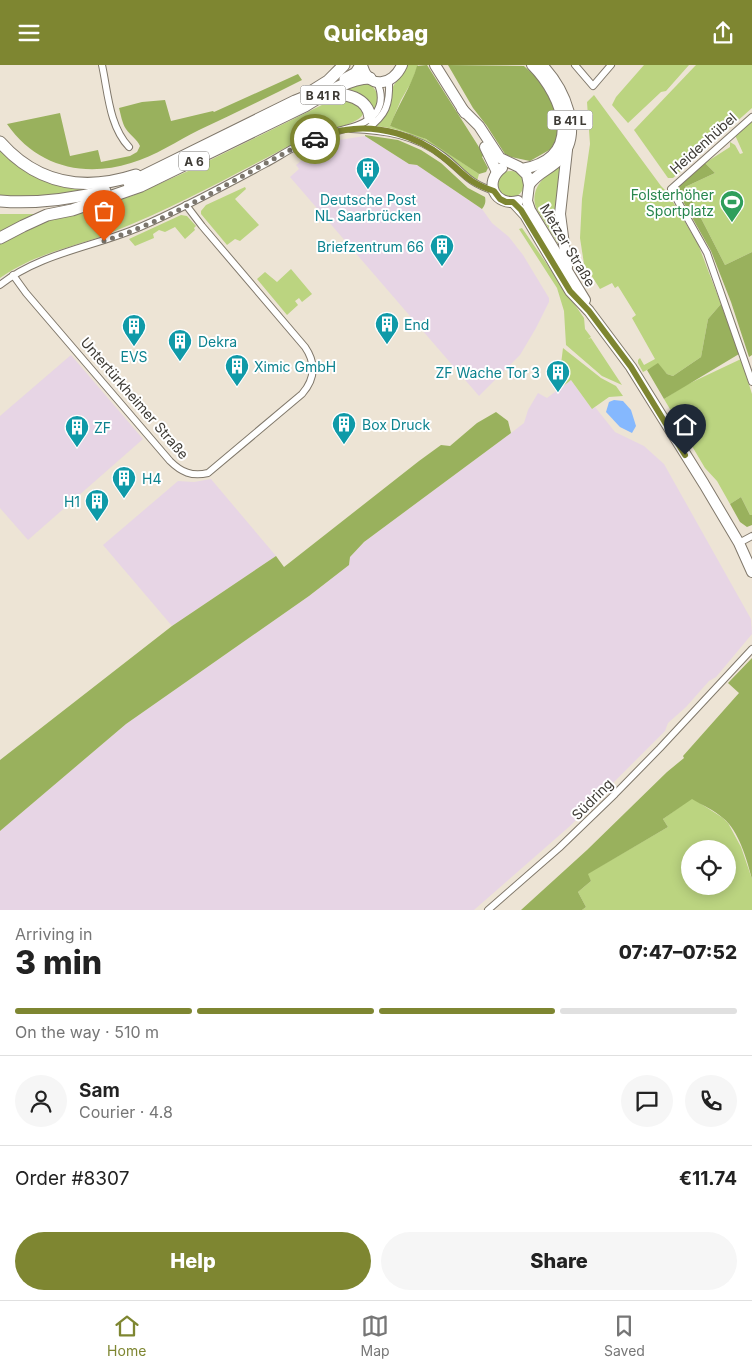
<!DOCTYPE html>
<meta charset="utf-8">
<style>
body{margin:0;font-family:Inter,sans-serif;background:#f6f6f6;color:#222;height:100vh;display:flex;flex-direction:column;font-size:19px;white-space:nowrap}
*{box-sizing:border-box;margin:0}
p{font-size:16px;color:#767676}
.icon{flex:none;width:28px;height:28px;fill:none;stroke:currentColor;stroke-width:2;stroke-linecap:round;stroke-linejoin:round}
.map{position:relative;height:845px;overflow:hidden}
.drawer{display:flex;flex-direction:column;background:#fff;flex:1}
.drawer>*{flex:none}
.fabs{position:absolute;left:681px;top:775px;display:grid;gap:10px}
.fabs a{display:grid;place-items:center;width:55px;height:55px;border-radius:50%;background:#fff;box-shadow:0 2px 12px #0003;font-size:25px}
.pin{position:absolute;display:grid;place-items:center;width:42px;height:42px;color:#fff;margin:-51px -21px;border-radius:50% 50% 50% 0;rotate:-45deg;box-shadow:0 0 5px #0007}
.pin .icon{rotate:45deg}
.courier{position:absolute;display:grid;place-items:center;width:50px;height:50px;margin:-25px;border:4px solid #7e8631;border-radius:50%;background:#fff;color:#222;box-shadow:0 1px 6px #0007}
.head em{font-style:normal;font-weight:800}
.head div{display:flex;flex-direction:column-reverse}
.head{display:flex;align-items:center;justify-content:space-between;height:85px;padding:0 15px}
h1{font-size:32px;font-weight:800;line-height:38px}
.bar{display:grid;grid-template-columns:repeat(4,1fr);gap:8px 5px;align-content:center;height:60px;padding:0 15px}
.bar i{height:6px;border-radius:4px;background:#e0e0e0}
.bar .current{background:#7e8631}
.bar p{grid-column:span 4}
.line{display:flex;align-items:center;gap:12px;padding:0 15px;border-top:1px solid #e0e0e0}
.line div{flex:1}
.round{display:grid;place-items:center;flex:none;width:52px;height:52px;border-radius:26px;background:#f6f6f6}
.cta{display:flex;gap:10px;margin-top:auto;padding:10px 15px}
.cta a{flex:1;height:58px;border-radius:30px;background:#7e8631;color:#fff;font-size:20px;font-weight:800;line-height:58px;text-align:center}
.cta a+a{background:#f6f6f6;color:#222}
header{display:flex;justify-content:space-between;align-items:center;height:65px;padding:0 15px;background:#7e8631;color:#fff;font-size:22px;font-weight:800}
.tabs{display:flex;justify-content:space-around;align-items:center;height:70px;border-top:1px solid #e0e0e0;background:#fff;font-size:14px;color:#767676}
.tabs a{display:grid;justify-items:center;gap:2px}
.tabs .current{color:#7e8631}
.map>svg:first-child{display:block}
.industrial{fill:#e7d5e5}
.green{fill:#bbd480;fill-rule:evenodd}
.forest{fill:#99b15d}
.water{fill:#85b8fe}
.lines{fill:none;stroke-linecap:round;stroke-linejoin:round}
.street-casing{stroke:#80786b;stroke-width:8}
.primary-casing{stroke:#80786b;stroke-width:12}
.highway-casing{stroke:#80786b;stroke-width:13}
.street{stroke:#fff;stroke-width:6}
.primary{stroke:#fff;stroke-width:10}
.highway{stroke:#fff;stroke-width:11}
.done{stroke:#7b766d;stroke-width:5;stroke-dasharray:0 9}
.route{stroke:#7e8631;stroke-width:6}
.labels{text-anchor:middle;dominant-baseline:central;stroke-width:4;stroke-linejoin:round;paint-order:stroke}
.shield{fill:#fff;stroke:#787672;stroke-width:1}
.shield-label{font-size:12px;font-weight:bold;fill:#3e3b35}
.street-label{font-size:14px;fill:#3e3b35;stroke:#fff}
.leisure-label{font-size:14px;fill:#27864d;stroke:#fff;text-anchor:end}
.culture-label{font-size:14px;fill:#0d838f;stroke:#fff;text-anchor:start}
</style>
<header><svg class="icon" aria-label="menu" viewBox="0 0 24 24"><path d="M4 6h16M4 12h16M4 18h16"/></svg>Quickbag<svg class="icon" aria-label="share" viewBox="0 0 24 24"><path d="M12 15V3M7 8l5-5 5 5M5 13v7h14v-7"/></svg></header>
<div class="map">
<svg width="752" height="845" viewBox="0 0 752 845">
<rect width="100%" height="100%" fill="#ede4d5"/>
<!-- industrial -->
<g class="industrial">
<path d="M365 71 409 99 417 100 482 144 492 158 509 172 523 190 549 233V237L536 263 520 290 479 331 290 112 299 104 296 100 318 82 339 75Z"/>
<path d="M71 290 143 374 28 475 0 443V351Z"/>
<path d="M571 315 592 344 595 342 615 367 644 381 664 399 751 554 752 569 716 612 709 616 686 642 668 658 665 666 570 761 474 845H0V766L126 659 309 531 349 500 350 492 364 477 511 368 524 358 528 345 538 328 547 333Z"/>
<path d="M211 414 276 491 172 561 103 480 178 416 194 417Z"/>
</g>
<!-- green -->
<g class="green">
<path d="M406 0H418L412 16 401 35 390 61 416 69 433 78 479 109 477 116C467 109 460 100 451 93 429 75 404 64 376 61 381 54 387 48 390 40 392 34 390 26 394 20 399 12 404 11 406 0Z"/>
<path d="M644 0H689L666 26 661 27 628 58 612 40 616 32Z"/>
<path d="M696 0H752V43L673 113H668L634 65Z"/>
<path d="M365 17C378 23 381 33 374 46L338 26Z"/>
<path d="M594 30 661 121 667 127 698 179 721 239 708 254 701 292 673 311 667 309 658 299 643 307 638 298V295L640 293 644 300 655 294 632 253 636 250 618 221 615 223 612 218 600 224 584 199 580 173 582 134 590 79 587 37Z"/>
<path d="M334 34 357 38 364 47C361 60 325 65 313 69L311 66 294 75 295 78 283 84C228 113 173 143 115 166 74 183 39 186 0 213V179L49 155 132 131 186 107Z"/>
<path d="M752 56V187L725 200 685 122 715 108 705 98 730 82V77L735 80 740 89 743 88 735 70Z"/>
<path d="M0 82 64 120 86 124C57 130 30 132 0 131Z"/>
<path d="M562 98V185L536 143C529 121 547 110 562 98Z"/>
<circle cx="511" cy="119" r="13"/>
<path d="M245 122 246 124 235 134 259 160 240 176 235 174 227 180 201 149V146L206 140Z"/>
<path d="M0 149H39L0 167Z"/>
<path d="M181 150 187 151 196 161 194 163 195 165 185 174 175 162 165 167 159 165 153 169 154 173 135 181 129 174Z"/>
<path d="M522 163 584 253 585 264 591 272 588 274 591 273 622 320 602 311 566 280 564 246 557 223 519 164Z"/>
<path d="M291 204 312 229 302 237 299 233 295 236 298 240 287 250 257 214 265 207 277 217Z"/>
<path d="M563 283 601 313 616 321 623 331 609 332 592 344 571 315 558 325 554 321 561 299Z"/>
<path d="M741 294 752 329V450H750L741 432 730 439 717 416 705 403 664 334 686 320Z"/>
<path d="M692 733 723 753 728 758 741 782 752 814V845H582L586 842 578 827 591 816 587 809 668 762 663 754ZM690 784H728V821H690Z"/>
</g>
<!-- forest -->
<g class="forest">
<path d="M427 0 484 90 482 92 488 103 486 107 479 109 426 74 390 61C398 40 411 22 417 1Z"/>
<path d="M448 0 524 1 536 12 547 25 558 51V71L551 84 530 96 511 92 505 89 487 61 473 43Z"/>
<path d="M298 9 302 15C268 32 234 49 199 65 177 76 155 91 131 98 83 113 36 101 7 59L60 48 70 91 98 85 101 97 130 91 137 87 140 81C137 74 130 70 126 64 122 58 121 50 119 43L142 37 165 35 171 56 213 46 214 47Z"/>
<path d="M365 70 398 75 421 85 441 98 468 123 485 132C486 137 485 140 482 144L417 100 409 99 365 71Z"/>
<path d="M705 98 715 108 685 122 725 200 752 187V290L749 292 731 237 711 186 676 124Z"/>
<path d="M721 239 739 289 664 334 647 305 658 298 667 309 673 311 701 292 708 254Z"/>
<path d="M496 347 508 356 511 368 364 477 350 492 349 500 309 531 126 659 0 766V695L172 561 276 491 284 502 419 396 441 380 450 381 477 358Z"/>
<path d="M741 432 750 450H752V460L747 462 740 457 730 439Z"/>
<path d="M752 593V814C747 795 739 766 723 753 714 745 702 740 692 734L663 754 668 762 588 809 591 816 578 827 586 842 582 845H521L587 785 667 707 684 693 683 691 739 628 728 618Z"/>
</g>
<!-- water -->
<path class="water" d="M614 335 623 336 631 345 636 361 632 368 620 362 606 347 609 337Z"/>
<g class="lines">
<!-- street casing -->
<g class="street-casing">
<g id="street">
<path d="M102 0C108 27 109 61 129 82"/>
<path d="M575 0 593 21 611 0"/>
<path d="M752 52 671 124 707 188 752 317"/>
<path d="M351 64C384 65 416 70 443 91 464 107 466 117 494 126"/>
<path d="M367 64C386 50 390 40 389 16"/>
<path d="M13 210 26 228 170 396C181 407 192 412 208 408L302 329C315 314 316 298 305 282L202 161 186 140"/>
<path d="M0 220C40 188 94 182 140 162 182 144 224 121 265 99 275 94 285 87 295 82 308 77 321 72 334 67 348 63 364 61 375 49 383 39 382 28 377 17"/>
<path d="M739 478 752 471"/>
<path d="M488 845 559 783 615 729 660 683 752 584"/>
</g>
</g>
<!-- primary casing -->
<g class="primary-casing">
<g id="primary">
<path d="M362 0C368 25 393 21 402 0"/>
<path d="M435 0 465 48"/>
<path d="M462 44 479 61 500 93 519 102 527 110 529 120 527 136 530 145 585 235"/>
<path d="M485 82 497 107"/>
<path d="M567 85 560 149 567 202"/>
<path d="M502 103C483 117 495 142 518 136"/>
<path d="M522 104C585 93 564 32 532 0"/>
<path d="M529 120C537 108 549 105 559 95 585 68 564 23 542 0"/>
<path d="M513 137 525 150 570 226 589 246 631 302 704 419 739 478 752 507"/>
</g>
</g>
<!-- highway casing -->
<g class="highway-casing">
<g id="highway">
<path d="M345 14 356 8 361 0"/>
<path d="M312 26 328 16 344 0"/>
<path d="M328 32C344 25 369 34 370 53"/>
<path d="M0 77C37 119 84 127 136 110"/>
<path d="M129 118 295 36 320 26"/>
<path d="M0 136C35 139 71 134 105 126"/>
<path d="M0 173 23 161 47 150 72 145 141 121 305 41C323 30 349 13 370 13"/>
</g>
</g>
<!-- street -->
<use href="#street" class="street"/>
<!-- primary -->
<use href="#primary" class="primary"/>
<!-- highway -->
<use href="#highway" class="highway"/>
</g>
<g class="lines">
<!-- done -->
<path class="done" d="M104 176C169 155 234 115 294 83L315 74"/>
<!-- route -->
<path class="route" d="M315 74C325 71 335 66 345 65 378 59 417 71 443 92 464 108 466 117 494 126L500 134 506 137H513L521 145 570 226 589 246 631 302 685 390"/>
</g>
<!-- icons -->
<defs>
<g id="building-pin" transform="scale(1.25)"><path d="M0 17L-7.5 6A9.5 9.5 0 1 1 7.5 6Z" fill="#0f9aa8" stroke="#fff"/><path d="M-4-6H4V6H1V3H-1V6H-4ZM-2.5-4.3h1.7v1.8h-1.7ZM.8-4.3h1.7v1.8H.8ZM-2.5-1h1.7V.8h-1.7ZM.8-1h1.7V.8H.8Z" fill="#fff"/></g>
<g id="stadium-pin" transform="scale(1.25)"><path d="M0 17L-7.5 6A9.5 9.5 0 1 1 7.5 6Z" fill="#2e9e5b" stroke="#fff"/><path d="M0-5a6.5 5 0 1 0 0 10a6.5 5 0 1 0 0-10ZM-3.5-1.8h7v3.6h-7Z" fill="#fff"/></g>
</defs>
<g fill-rule="evenodd">
<use href="#building-pin" x="368" y="104"/>
<use href="#stadium-pin" x="732" y="137"/>
<use href="#building-pin" x="442" y="181"/>
<use href="#building-pin" x="387" y="259"/>
<use href="#building-pin" x="134" y="261"/>
<use href="#building-pin" x="180" y="276"/>
<use href="#building-pin" x="237" y="301"/>
<use href="#building-pin" x="558" y="307"/>
<use href="#building-pin" x="344" y="359"/>
<use href="#building-pin" x="77" y="362"/>
<use href="#building-pin" x="124" y="413"/>
<use href="#building-pin" x="97" y="436"/>
</g>
<g class="labels">
<!-- shield labels -->
<g class="shield">
<rect x="300.5" y="20.5" width="45" height="19" rx="4"/>
<rect x="547.5" y="45.5" width="45" height="19" rx="4"/>
<rect x="179" y="86.5" width="30" height="19" rx="4"/>
</g>
<g class="shield-label">
<text x="323" y="30">B 41 R</text>
<text x="570" y="55">B 41 L</text>
<text x="194" y="96">A 6</text>
</g>
<!-- street labels -->
<g class="street-label">
<text transform="translate(703 78) rotate(-42)">Heidenhübel</text>
<text transform="translate(568 180) rotate(59)">Metzer Straße</text>
<text transform="translate(135 333) rotate(49)">Untertürkheimer Straße</text>
<text transform="translate(592 734) rotate(-45)">Südring</text>
</g>
<!-- leisure labels -->
<g class="leisure-label">
<text x="714" y="129">Folsterhöher<tspan x="714" dy="16">Sportplatz</tspan></text>
</g>
<!-- culture labels -->
<g class="culture-label">
<text x="368" y="134" text-anchor="middle">Deutsche Post<tspan x="368" dy="16">NL Saarbrücken</tspan></text>
<text x="424" y="181" text-anchor="end">Briefzentrum 66</text>
<text x="404" y="259">End</text>
<text x="198" y="276">Dekra</text>
<text x="134" y="291" text-anchor="middle">EVS</text>
<text x="254" y="301">Ximic GmbH</text>
<text x="540" y="307" text-anchor="end">ZF Wache Tor 3</text>
<text x="362" y="359">Box Druck</text>
<text x="94" y="362">ZF</text>
<text x="142" y="413">H4</text>
<text x="80" y="436" text-anchor="end">H1</text>
</g>
</g>
</svg>
<div class="fabs">
<a><svg class="icon" aria-label="locate" viewBox="0 0 24 24"><circle cx="12" cy="12" r="6"/><path d="M12 2v4M12 18v4M2 12h4M18 12h4"/></svg></a>
</div>
<div class="pin" style="left:104px;top:176px;background:#ea580c"><svg class="icon" aria-label="bag" viewBox="0 0 24 24"><path d="M5 8h14l-1 12H6zM9 8a3 3 0 0 1 6 0"/></svg></div>
<div class="pin" style="left:685px;top:390px;background:#1f2937"><svg class="icon" aria-label="home" viewBox="0 0 24 24"><path d="M3 11l9-7 9 7M6 9v11h12V9"/></svg></div>
<div class="courier" style="left:315px;top:74px"><svg class="icon" aria-label="car" viewBox="0 0 24 24"><path d="M5 17H2v-5l4-1 3-4h7l3 4 3 1v5h-3M9 17h6M6 11h13"/><circle cx="7" cy="17" r="2"/><circle cx="17" cy="17" r="2"/></svg></div>
</div>
<section class="drawer">
<div class="head"><div><h1>3 min</h1><p>Arriving in</p></div><em>07:47–07:52</em></div>
<div class="bar"><i class="current"></i><i class="current"></i><i class="current"></i><i></i><p>On the way · 510 m</p></div>
<div class="line" style="height:90px"><a class="round"><svg class="icon" aria-label="person" viewBox="0 0 24 24"><circle cx="12" cy="8" r="4"/><path d="M4 21q1-7 8-7t8 7"/></svg></a><div><b>Sam</b><p>Courier · 4.8</p></div><a class="round"><svg class="icon" aria-label="chat" viewBox="0 0 24 24"><path d="M4 5h16v11H9l-5 4z"/></svg></a><a class="round"><svg class="icon" aria-label="phone" viewBox="0 0 24 24"><path d="M5 4h4l2 5-3 2q2 4 5 5l2-3 5 2v4C11 20 4 13 5 4z"/></svg></a></div>
<div class="line" style="height:65px"><div>Order #8307</div><b>€11.74</b></div>
<div class="cta"><a>Help</a><a>Share</a></div>
</section>
<nav class="tabs">
<a class="current"><svg class="icon" aria-label="home" viewBox="0 0 24 24"><path d="M3 11l9-7 9 7M6 9v11h12V9"/></svg>Home</a>
<a><svg class="icon" aria-label="map" viewBox="0 0 24 24"><path d="M3 6l6-2 6 2 6-2v14l-6 2-6-2-6 2zM9 4v14M15 6v14"/></svg>Map</a>
<a><svg class="icon" aria-label="saved" viewBox="0 0 24 24"><path d="M7 4h10v16l-5-4-5 4z"/></svg>Saved</a>
</nav>
